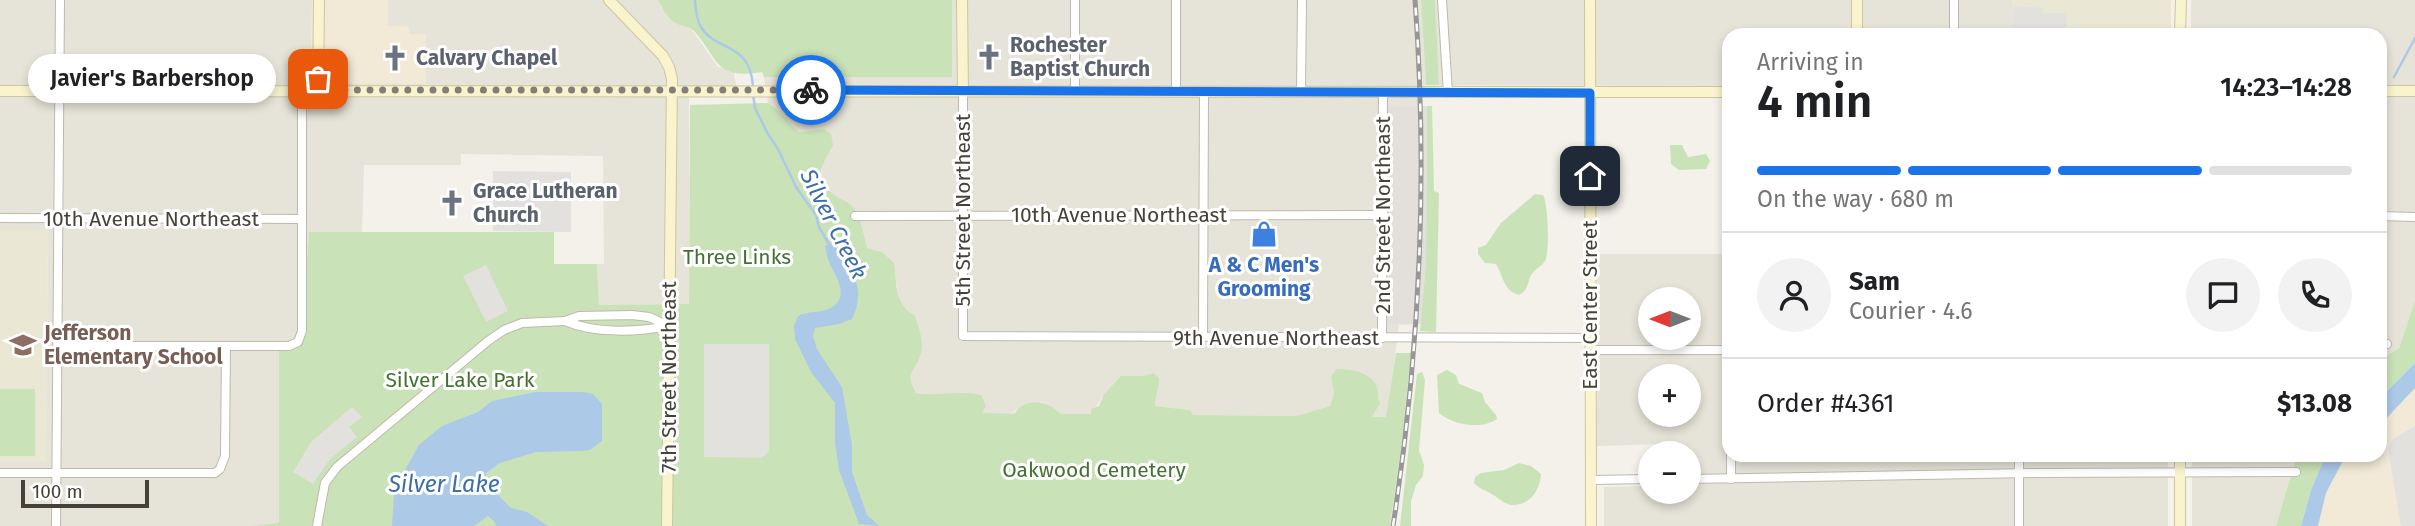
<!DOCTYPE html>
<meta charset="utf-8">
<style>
body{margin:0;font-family:"Fira Sans",sans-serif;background:#f2f2f2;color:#202124;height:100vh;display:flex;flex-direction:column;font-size:26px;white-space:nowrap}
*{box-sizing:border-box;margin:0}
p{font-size:23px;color:#757577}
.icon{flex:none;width:38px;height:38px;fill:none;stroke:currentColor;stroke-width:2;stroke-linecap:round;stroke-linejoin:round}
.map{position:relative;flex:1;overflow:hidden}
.details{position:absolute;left:1722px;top:28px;width:665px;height:434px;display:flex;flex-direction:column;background:#fff;border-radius:21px;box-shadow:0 4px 10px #0003}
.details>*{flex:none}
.needle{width:46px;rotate:270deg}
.buttons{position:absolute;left:1638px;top:287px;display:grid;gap:14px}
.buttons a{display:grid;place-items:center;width:63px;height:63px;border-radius:50%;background:#fff;box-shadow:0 4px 10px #0003;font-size:35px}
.scale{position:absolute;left:21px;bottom:18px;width:128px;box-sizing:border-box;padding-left:7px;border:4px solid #464239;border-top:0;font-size:19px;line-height:24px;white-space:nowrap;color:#464239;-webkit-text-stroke:5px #fff;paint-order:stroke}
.pin{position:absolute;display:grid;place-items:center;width:60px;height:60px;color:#fff;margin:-30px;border-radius:14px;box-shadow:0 4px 10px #0006}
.courier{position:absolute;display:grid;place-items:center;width:70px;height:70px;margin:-35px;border:5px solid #1a73e8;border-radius:50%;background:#fff;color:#222;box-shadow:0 2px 9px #0007}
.bubble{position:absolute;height:49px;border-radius:24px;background:#fff;box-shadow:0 4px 10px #0003;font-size:23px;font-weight:600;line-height:49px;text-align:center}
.summary em{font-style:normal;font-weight:600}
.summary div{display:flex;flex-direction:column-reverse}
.summary{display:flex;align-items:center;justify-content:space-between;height:119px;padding:0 35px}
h1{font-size:46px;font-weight:600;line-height:52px}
.bar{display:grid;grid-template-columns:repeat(4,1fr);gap:10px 7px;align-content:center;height:84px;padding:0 35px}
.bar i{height:9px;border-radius:5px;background:#e0e0e0}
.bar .current{background:#1a73e8}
.bar p{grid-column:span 4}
.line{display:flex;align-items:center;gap:18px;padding:0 35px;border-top:2px solid #e0e0e0}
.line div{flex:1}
.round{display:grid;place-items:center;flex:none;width:74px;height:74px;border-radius:37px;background:#f2f2f2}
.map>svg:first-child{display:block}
.residential{fill:#e6e3d8;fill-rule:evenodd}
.commercial{fill:#f2ead7}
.industrial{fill:#e3e0db}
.education{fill:#eae7d5}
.green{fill:#cae2b7}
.parking{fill:#e2e1de}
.water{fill:#adc9e8}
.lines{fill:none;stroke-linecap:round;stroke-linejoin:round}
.stream{stroke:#adc9e8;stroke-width:2.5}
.street-casing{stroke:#bdbaad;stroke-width:10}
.secondary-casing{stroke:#cdc69e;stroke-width:12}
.street{stroke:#fff;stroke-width:8}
.secondary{stroke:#f9f3ce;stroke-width:10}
.rail-casing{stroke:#979797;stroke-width:5}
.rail{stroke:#fff;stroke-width:2.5;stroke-dasharray:8;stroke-linecap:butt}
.done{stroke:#837f77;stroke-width:7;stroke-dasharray:0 12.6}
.route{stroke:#1a73e8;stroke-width:9}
.labels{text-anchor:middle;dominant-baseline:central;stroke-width:6;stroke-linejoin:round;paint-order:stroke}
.worship-label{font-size:21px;font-weight:bold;fill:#5b616d;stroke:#fff;text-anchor:start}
.street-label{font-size:21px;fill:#464239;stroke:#fff}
.park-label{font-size:21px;fill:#437132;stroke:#fff}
.shop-label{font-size:21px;font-weight:bold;fill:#366cbe;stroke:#fff}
.education-label{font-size:21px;font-weight:bold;fill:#785e54;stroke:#fff;text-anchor:start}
.water-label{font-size:23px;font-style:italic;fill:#3d6ea6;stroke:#fff}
</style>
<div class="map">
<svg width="2415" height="526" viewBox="0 0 2415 526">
<rect width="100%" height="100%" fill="#f3f1ea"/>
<!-- residential -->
<g class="residential">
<path d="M0 0H312L311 83 409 34V27L388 26V0H658L662 8 674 21 692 30 718 67 734 72 736 86H689V304L599 305 597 264H604L603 156 461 154V165H364L362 232H309L301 337 279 347V524L251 526H0V461H46L48 230 0 229Z"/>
<path d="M952 0H1421L1426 85H1418L1419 106H1388L1386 324 1399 325 1387 417H1371L1378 399 1377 386 1331 376 1334 394 1330 406 1296 416 1192 415 1190 410 1155 406V396L1144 376H1121L1104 394 1092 414H1061L1055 408 1042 402 1014 411V414H981L930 395 916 393 910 382 911 369 920 356 904 310 898 297 897 285 882 252 867 248 863 230 821 182 824 129 799 132 779 111 768 103 764 77H952Z"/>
<path d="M1435 0H2171V35H1729V86L1439 85Z"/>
<path d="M2191 0H2415V301L2399 348 2380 360V35H2191Z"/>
<path d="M1597 254H1729V455H2168V526H1604V487L1650 486V492H1689V453H1664V444L1597 446ZM1650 299H1689V338H1650ZM1650 376H1689V415H1650Z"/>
<path d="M2192 455H2297L2276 526H2192Z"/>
</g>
<!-- commercial -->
<g class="commercial">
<path d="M312 0H388V26L409 27V34H426V84L311 83Z"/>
<path d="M2415 384V526H2314L2327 478 2342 455H2380V420Z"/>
</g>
<!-- industrial -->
<path class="industrial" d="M1387 106H1427L1426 262 1421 324 1386 325Z"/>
<!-- education -->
<g class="education">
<path d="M2012 0H2171V35H2013Z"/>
<path d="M0 229H48L46 461H0Z"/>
</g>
<!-- green -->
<g class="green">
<path d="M658 0H952V77H764L762 72C713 80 719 58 694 31 688 26 680 26 674 22 667 17 662 8 658 0Z"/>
<path d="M1421 0H1435L1439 85H1426Z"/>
<path d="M768 103 779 111 799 132 824 129 831 134 833 145C823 165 811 177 833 194 838 198 847 201 852 206 861 216 864 235 867 248L882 252 894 263C897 286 894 303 915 316 919 329 925 343 920 356 913 375 905 371 916 393 938 397 959 390 981 395L986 406 982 413 1014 414C1025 397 1048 400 1061 414H1091V409L1099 406 1104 394 1121 376H1144L1153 373 1159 378C1159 388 1155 396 1155 406L1190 410 1193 415 1296 416 1330 406 1334 394 1331 376 1337 369C1351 369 1371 372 1377 387 1379 393 1377 398 1380 403L1372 417H1386L1396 353H1411L1401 448 1390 526H251L279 523V346L294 345 302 331 309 232H554V264H597L599 305 689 304 690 105Z"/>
<path d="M1427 106H1432L1434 191 1439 193 1436 332 1420 331 1426 262Z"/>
<path d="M1670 145H1682L1688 157 1706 154 1710 161 1706 169 1679 170 1671 164Z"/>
<path d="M1535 194 1543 195C1548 202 1550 252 1545 261 1541 267 1534 269 1530 277 1527 285 1528 290 1519 295 1503 290 1504 277 1496 264L1485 263 1478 254V248L1486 245 1501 223Z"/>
<path d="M2415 301V363L2380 398V360L2399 348Z"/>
<path d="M1447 370 1456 375 1459 384 1482 393 1485 402 1496 415 1497 419C1481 430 1453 425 1439 413L1437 375Z"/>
<path d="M1422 372 1425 380 1419 450 1424 465 1423 476 1416 485 1411 501V526H1400L1417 374Z"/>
<rect x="0" y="389" width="35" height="67"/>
<path d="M2297 455H2326L2311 490 2301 526H2276Z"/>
<path d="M1519 463 1531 466 1541 474C1540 489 1531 505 1513 505 1505 505 1499 498 1493 495 1486 490 1479 489 1474 483L1475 477 1481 473 1504 470Z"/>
</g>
<!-- parking -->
<g class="parking">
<path d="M2014 6 2043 8V13H2067V35H2008L2007 30 2012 29Z"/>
<path d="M493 171 571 172V232L493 231Z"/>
<path d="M486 265 508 311 486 322 463 276Z"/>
<path d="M704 344H769V451L762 458 704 457Z"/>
<path d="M352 407 362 417 349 427 357 437 330 459 313 484 293 472 311 442Z"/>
<path d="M2415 426V526H2401L2388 449 2393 439Z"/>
</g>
<!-- water -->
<g class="water">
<path d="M833 242C852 266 867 290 852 319L839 324 815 328 813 336 817 349 842 387 852 445V472L867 515 879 526 859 524 839 470 835 443V403L811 372 795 339 794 326 798 316C808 311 821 313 831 308 851 296 835 276 829 262 827 257 826 251 825 246Z"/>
<path d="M2415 363V388L2380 425V398Z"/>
<path d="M583 392 593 394 602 404V441L590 450 582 451 536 452 500 463 486 473V483L511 508 527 512 548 526H496L495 522 488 516 474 526H392L394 494 406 468 419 445 442 426 478 412 492 401 536 392Z"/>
<path d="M2326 455H2346L2326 493 2318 526H2301L2311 490Z"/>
</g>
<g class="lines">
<!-- stream -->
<g class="stream">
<path d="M695 0C696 9 696 19 701 27 716 52 751 42 753 87"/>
<path d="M2394 77 2415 38"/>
<path d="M753 94 755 108 768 134 778 149 796 187 816 215 819 227 830 246"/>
</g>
<!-- street casing -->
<g class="street-casing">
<g id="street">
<path d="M1442 0 1448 93"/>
<path d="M1954 0V35"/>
<path d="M1075 91V0"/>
<path d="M1176 91V0"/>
<path d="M1301 91 1302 0"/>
<path d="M963 92V336L1589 338"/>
<path d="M855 216 1384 215"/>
<path d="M2380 216 2415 217"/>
<path d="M0 218 302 219"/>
<path d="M565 321C595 334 637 332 669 326"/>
<path d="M1203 337 1204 91"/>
<path d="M1382 338 1383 92"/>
<path d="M2380 344H2387"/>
<path d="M58 346H289L298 342 302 331V90"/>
<path d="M1589 350H1729"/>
<path d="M1731 455V479"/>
<path d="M2019 455V526"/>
<path d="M0 473H215L220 469 225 456 226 346"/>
<path d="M1689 479 2032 473 2296 472"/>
<path d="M1591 480 1650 479"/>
<path d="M56 526 60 0"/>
<path d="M317 526 325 483 337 467 488 341 504 330 522 323 565 321 579 316 632 315 649 317 669 326"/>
</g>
</g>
<!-- secondary casing -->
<g class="secondary-casing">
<g id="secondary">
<path d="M609 0 663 56 669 67 672 79 667 526"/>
<path d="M962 0 963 92"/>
<path d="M1590 0 1591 526"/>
<path d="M1857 0V35"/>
<path d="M2180 35 2181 0"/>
<path d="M318 90 319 0"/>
<path d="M0 91 1729 92"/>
<path d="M2380 91H2415"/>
<path d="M2180 526V455"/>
</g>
</g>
<!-- street -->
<use href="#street" class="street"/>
<!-- secondary -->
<use href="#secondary" class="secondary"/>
<!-- rail casing -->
<g class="rail-casing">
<path id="rail" d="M1393 526C1420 351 1428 176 1415 0"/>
</g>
<!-- rail -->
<use href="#rail" class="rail"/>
</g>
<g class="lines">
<!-- done -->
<path class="done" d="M318 79V90H811"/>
<!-- route -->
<path class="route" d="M811 90 1590 93V176"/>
</g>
<!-- icons -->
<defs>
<g id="church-bare" transform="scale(2.1)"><path d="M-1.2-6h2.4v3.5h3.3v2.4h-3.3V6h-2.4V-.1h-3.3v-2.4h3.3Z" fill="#6b7280" stroke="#fff" stroke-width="2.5" paint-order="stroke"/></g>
<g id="shop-bare" transform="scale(2.1)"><path d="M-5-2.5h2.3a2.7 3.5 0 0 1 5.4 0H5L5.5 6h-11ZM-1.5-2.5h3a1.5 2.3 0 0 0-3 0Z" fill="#3f7fe0" stroke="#fff" stroke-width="2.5" paint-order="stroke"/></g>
<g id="school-bare" transform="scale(2.1)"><path d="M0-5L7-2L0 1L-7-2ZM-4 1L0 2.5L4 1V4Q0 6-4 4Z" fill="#8d6e63" stroke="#fff" stroke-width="2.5" paint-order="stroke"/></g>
</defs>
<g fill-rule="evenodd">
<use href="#church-bare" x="989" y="57"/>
<use href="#church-bare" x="395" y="58"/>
<use href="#church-bare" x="452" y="203"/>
<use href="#shop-bare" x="1264" y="234"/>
<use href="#school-bare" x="23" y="345"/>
</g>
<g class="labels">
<!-- worship labels -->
<g class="worship-label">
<text x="1010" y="45">Rochester<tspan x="1010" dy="24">Baptist Church</tspan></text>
<text x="416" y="58">Calvary Chapel</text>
<text x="473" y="191">Grace Lutheran<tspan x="473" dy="24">Church</tspan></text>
</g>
<!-- street labels -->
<g class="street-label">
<text transform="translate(963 210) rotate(-90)">5th Street Northeast</text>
<text x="1119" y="215">10th Avenue Northeast</text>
<text transform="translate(1383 215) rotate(-90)">2nd Street Northeast</text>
<text x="151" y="219">10th Avenue Northeast</text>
<text transform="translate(1590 305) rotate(-90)">East Center Street</text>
<text x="1276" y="338">9th Avenue Northeast</text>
<text transform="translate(669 377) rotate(-90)">7th Street Northeast</text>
</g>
<!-- park labels -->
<g class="park-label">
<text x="737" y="257">Three Links</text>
<text x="460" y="380">Silver Lake Park</text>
<text x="1094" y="470">Oakwood Cemetery</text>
</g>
<!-- shop labels -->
<g class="shop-label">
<text x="1264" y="265">A &amp; C Men's<tspan x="1264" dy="24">Grooming</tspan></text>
</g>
<!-- education labels -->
<g class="education-label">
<text x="44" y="333">Jefferson<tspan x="44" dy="24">Elementary School</tspan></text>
</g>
<!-- water labels -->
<g class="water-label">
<text transform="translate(834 224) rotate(63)">Silver Creek</text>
<text x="444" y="484">Silver Lake</text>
</g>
</g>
</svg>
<div class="buttons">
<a><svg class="needle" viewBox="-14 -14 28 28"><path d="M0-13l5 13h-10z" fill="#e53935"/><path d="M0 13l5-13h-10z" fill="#757577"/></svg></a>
<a>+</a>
<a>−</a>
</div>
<div class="scale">100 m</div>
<div class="pin" style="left:318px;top:79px;background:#ea580c"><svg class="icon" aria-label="bag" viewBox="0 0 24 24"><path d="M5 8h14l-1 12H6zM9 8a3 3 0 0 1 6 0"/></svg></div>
<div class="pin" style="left:1590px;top:176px;background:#1f2937"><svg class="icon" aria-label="home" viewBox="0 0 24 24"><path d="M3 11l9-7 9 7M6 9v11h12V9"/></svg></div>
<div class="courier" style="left:811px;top:90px"><svg class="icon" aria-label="bike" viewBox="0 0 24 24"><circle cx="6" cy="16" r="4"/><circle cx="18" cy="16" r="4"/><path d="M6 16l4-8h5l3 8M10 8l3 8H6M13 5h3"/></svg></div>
<div class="bubble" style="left:28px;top:54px;width:248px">Javier's Barbershop</div>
<section class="details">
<div class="summary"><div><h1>4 min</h1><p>Arriving in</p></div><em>14:23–14:28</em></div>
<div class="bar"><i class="current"></i><i class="current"></i><i class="current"></i><i></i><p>On the way · 680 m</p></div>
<div class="line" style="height:126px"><a class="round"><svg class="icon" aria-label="person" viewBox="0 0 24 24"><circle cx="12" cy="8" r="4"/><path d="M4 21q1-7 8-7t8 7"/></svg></a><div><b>Sam</b><p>Courier · 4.6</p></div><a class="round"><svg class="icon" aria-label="chat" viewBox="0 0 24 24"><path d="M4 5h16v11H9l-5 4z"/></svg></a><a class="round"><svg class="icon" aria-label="phone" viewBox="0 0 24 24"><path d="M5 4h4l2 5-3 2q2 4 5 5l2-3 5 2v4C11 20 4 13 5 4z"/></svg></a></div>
<div class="line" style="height:91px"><div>Order #4361</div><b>$13.08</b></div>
</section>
</div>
